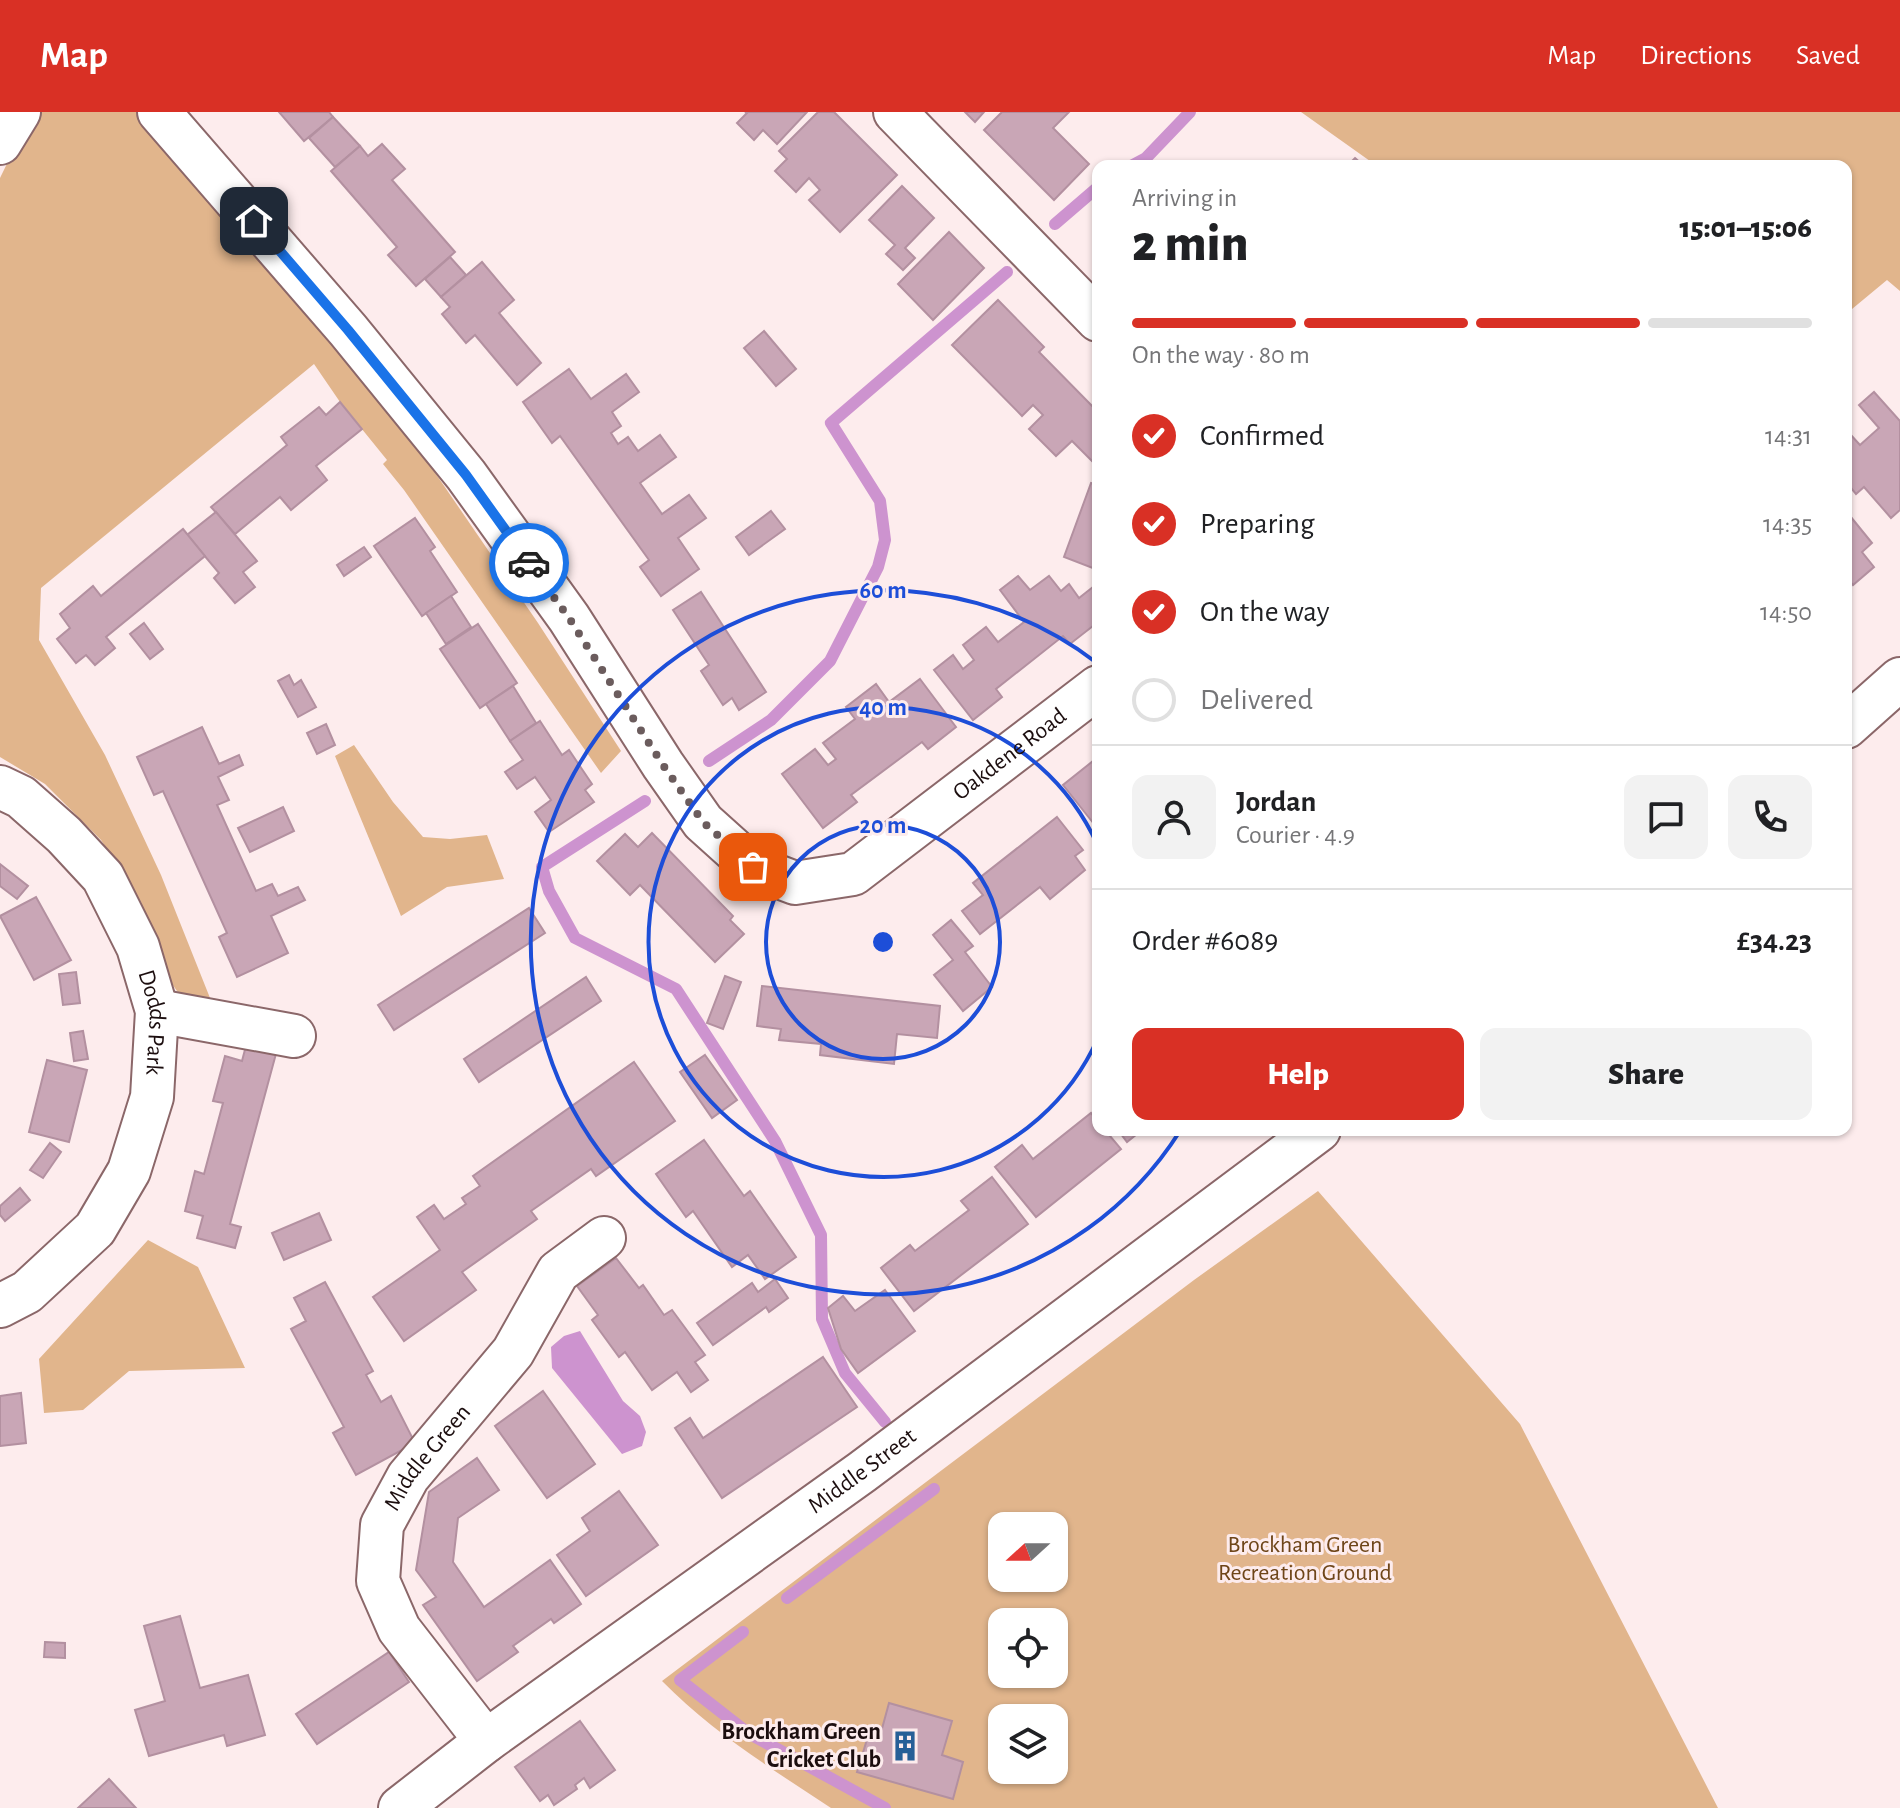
<!DOCTYPE html>
<meta charset="utf-8">
<style>
body{margin:0;font-family:"Alegreya Sans",sans-serif;background:#f2f2f2;color:#202124;height:100vh;display:flex;flex-direction:column;font-size:30px;white-space:nowrap}
*{box-sizing:border-box;margin:0}
p{font-size:26px;color:#757577}
.icon{flex:none;width:44px;height:44px;fill:none;stroke:currentColor;stroke-width:2;stroke-linecap:round;stroke-linejoin:round}
.map{position:relative;flex:1;overflow:hidden}
.details{position:absolute;left:1092px;top:48px;width:760px;height:976px;display:flex;flex-direction:column;background:#fff;border-radius:16px;box-shadow:0 2px 6px #0004}
.details>*{flex:none}
.needle{width:52px;rotate:249deg}
.buttons{position:absolute;left:988px;top:1400px;display:grid;gap:16px}
.buttons a{display:grid;place-items:center;width:80px;height:80px;border-radius:16px;background:#fff;box-shadow:0 2px 6px #0004;font-size:40px}
.pin{position:absolute;display:grid;place-items:center;width:68px;height:68px;color:#fff;margin:-34px;border-radius:16px;box-shadow:0 4px 12px #0006}
.courier{position:absolute;display:grid;place-items:center;width:80px;height:80px;margin:-40px;border:6px solid #1a73e8;border-radius:50%;background:#fff;color:#222;box-shadow:0 2px 10px #0007}
.overview em{font-style:normal;font-weight:800}
.overview div{display:flex;flex-direction:column-reverse}
.overview{display:flex;align-items:center;justify-content:space-between;height:136px;padding:0 40px}
h1{font-size:52px;font-weight:800;line-height:60px}
.bar{display:grid;grid-template-columns:repeat(4,1fr);gap:12px 8px;align-content:center;height:96px;padding:0 40px}
.bar i{height:10px;border-radius:6px;background:#e0e0e0}
.bar .selected{background:#d93025}
.bar p{grid-column:span 4}
.line{display:flex;align-items:center;gap:20px;padding:0 40px;border-top:2px solid #e0e0e0}
.line div{flex:1}
.round{display:grid;place-items:center;flex:none;width:84px;height:84px;border-radius:16px;background:#f2f2f2}
ol{padding:0 40px;list-style:none}
li{display:flex;align-items:center;gap:24px;height:88px}
li p{margin-inline-start:auto}
li .icon{padding:8px;border-radius:50%;background:#d93025;color:#fff;stroke-width:4}
li:last-child{color:#757577}
li i{width:44px;height:44px;border:4px solid #e0e0e0;border-radius:50%}
.primary-button{display:flex;gap:16px;margin-top:auto;padding:16px 40px}
.primary-button a{flex:1;height:92px;border-radius:16px;background:#d93025;color:#fff;font-size:32px;font-weight:800;line-height:92px;text-align:center}
.primary-button a+a{background:#f2f2f2;color:#202124}
header{display:flex;align-items:center;gap:48px;box-sizing:border-box;height:112px;padding:0 40px;background:#d93025;color:#fff}
header strong{font-size:38px}
nav{display:flex;gap:44px;margin-inline-start:auto;font-size:28px}
.map>svg:first-child{display:block}
.green{fill:#e1b58c;fill-rule:evenodd}
.water{fill:#cd93cf}
.lines{fill:none;stroke-linecap:round;stroke-linejoin:round}
.stream{stroke:#cd93cf;stroke-width:12}
.building{fill:#c9a6b6;stroke:#b390a0;stroke-width:2}
.minor-casing{stroke:#8b6769;stroke-width:46}
.minor{stroke:#fff;stroke-width:42}
.done{stroke:#6b5c5d;stroke-width:8;stroke-dasharray:0 14.4}
.route{stroke:#1a73e8;stroke-width:10}
.ring{fill:none;stroke:#1d4ed8;stroke-width:4}
.labels{text-anchor:middle;dominant-baseline:central;stroke-width:6;stroke-linejoin:round;paint-order:stroke}
.street-label{font-size:24px;fill:#1c0e0f;stroke:#fdeced}
.park-label{font-size:24px;fill:#6e4518;stroke:#fdeced}
.poi-label{font-size:24px;font-weight:bold;fill:#1c0e0f;stroke:#fdeced;text-anchor:end}
.centre{fill:#1d4ed8;stroke:#fdeced;stroke-width:4}
.ring-label{font-size:24px;text-anchor:middle;font-weight:bold;fill:#1d4ed8;stroke:#fdeced;stroke-width:6;stroke-linejoin:round;paint-order:stroke}
</style>
<header>
<strong>Map</strong>
<nav><a>Map</a><a>Directions</a><a>Saved</a></nav>
</header>
<div class="map">
<svg width="1900" height="1696" viewBox="0 0 1900 1696">
<rect width="100%" height="100%" fill="#fdeced"/>
<!-- green -->
<g class="green">
<path d="M39 0H139L341 231 427 349 538 511 621 639 601 661 404 378 383 352 387 348 340 290 314 252 41 476 39 528 105 643 161 763 214 896 182 886 167 865 141 790 101 728 45 672 0 645V66L21 23Z"/>
<path d="M1301 0H1900V179L1887 168 1846 202V54H1377Z"/>
<path d="M354 633 393 690 423 725 450 727 487 723 504 767 447 775 401 804 335 644Z"/>
<path d="M1318 1079 1520 1312 1718 1696H831C772 1657 712 1620 662 1569L1194 1168ZM1002 1414H1054V1466H1002ZM1002 1510H1054V1562H1002ZM1002 1606H1054V1658H1002Z"/>
<path d="M148 1128 198 1155 245 1256 129 1259 83 1298 44 1301 39 1247Z"/>
</g>
<!-- water -->
<path class="water" d="M580 1219 623 1289 640 1304 646 1320 642 1334 622 1342 552 1256 551 1235 564 1224Z"/>
<g class="lines">
<!-- stream -->
<g class="stream">
<path d="M1131 54 1146 46 1190 0"/>
<path d="M1055 112 1098 75"/>
<path d="M709 649 771 608 830 549 878 455 885 428 880 389 831 311 1007 160"/>
<path d="M645 689 542 755 549 779 575 826 676 877 775 1029 821 1123 822 1207 845 1261 885 1310"/>
<path d="M787 1486 934 1377"/>
<path d="M743 1520 680 1568 748 1621 885 1696"/>
</g>
</g>
<!-- building -->
<g class="building">
<path d="M279 0H329L333 5 304 29Z"/>
<path d="M745 0H807L777 32 763 18 754 28 737 11 747 1Z"/>
<path d="M818 0H834L897 63 840 120 809 88 820 78 809 66 796 80 775 59 787 47 779 39Z"/>
<path d="M965 0H984L975 10Z"/>
<path d="M1002 0H1069L1053 16 1089 52 1054 88 984 18Z"/>
<path d="M333 5 360 34 335 55 309 26Z"/>
<path d="M382 32 405 57 392 68 455 140 416 174 388 143 397 135 331 59 360 34 368 44Z"/>
<path d="M1355 46 1364 54H1347Z"/>
<path d="M902 74 934 106 905 136 915 146 903 158 886 142 895 133 869 108Z"/>
<path d="M949 120 984 156 933 208 898 172Z"/>
<path d="M450 145 466 163 441 185 425 167Z"/>
<path d="M482 150 514 188 499 201 541 251 517 273 475 223 466 231 442 202 450 195 441 185Z"/>
<path d="M998 188 1044 235 1039 240 1098 300V355L1072 329 1056 344 1029 317 1043 303 1033 293 1022 304 952 233Z"/>
<path d="M764 219 796 257 776 274 744 236Z"/>
<path d="M569 257 591 287 626 262 639 280 612 300 621 314 611 321 618 332 628 325 638 339 660 323 676 345 640 371 662 402 689 383 706 406 678 426 699 457 661 484 640 455 649 448 560 324 552 331 523 290Z"/>
<path d="M1874 280 1900 309V398L1891 406 1864 375 1856 382 1846 370V326L1850 322 1860 333 1879 316 1859 293Z"/>
<path d="M340 290 362 317 316 354 327 368 291 398 280 385 235 422 211 395 287 333 281 325 319 295 326 303Z"/>
<path d="M1091 371 1098 374V458L1064 445Z"/>
<path d="M771 399 785 417 749 443 736 425Z"/>
<path d="M1846 399 1872 431 1862 440 1874 455 1853 473 1846 465Z"/>
<path d="M216 400 257 449 243 460 255 475 235 491 214 466 219 461 187 423Z"/>
<path d="M415 406 435 435 430 439 457 480 422 504 374 434Z"/>
<path d="M183 417 205 444 106 525 115 536 95 553 86 543 76 551 57 527 70 516 60 502 93 474 101 484Z"/>
<path d="M364 435 371 445 344 464 337 453Z"/>
<path d="M1018 464 1030 478 1049 464 1061 479 1069 472 1079 486 1098 471V510L1070 532 1063 524 996 577 1002 585 973 608 934 558 953 543 963 557 974 548 963 533 986 515 998 530 1024 510 1000 478Z"/>
<path d="M701 480 766 580 739 598 732 586 723 593 701 559 709 553 673 498Z"/>
<path d="M451 484 471 515 446 532 426 501Z"/>
<path d="M144 511 163 537 150 547 130 522Z"/>
<path d="M478 512 517 571 480 596 440 537Z"/>
<path d="M289 563 294 573 301 568 316 595 298 605 278 569Z"/>
<path d="M920 567 956 615 928 637 922 630 851 683 857 690 823 716 782 662 815 637 828 653 836 647 823 631 855 607 846 595 876 572 889 590Z"/>
<path d="M513 574 536 611 510 629 486 592Z"/>
<path d="M540 609 562 643 569 638 592 672 585 678 594 690 549 720 535 700 551 688 535 665 517 677 505 660 523 648 510 629Z"/>
<path d="M326 612 335 633 317 642 307 621Z"/>
<path d="M202 615 219 652 239 643 243 653 218 665 229 688 217 693 256 779 272 772 278 784 298 775 305 788 271 804 288 841 237 865 219 825 227 821 163 679 154 683 137 645Z"/>
<path d="M1093 649 1098 655V717L1063 673Z"/>
<path d="M283 695 294 719 250 740 238 716Z"/>
<path d="M1057 705 1083 738 1075 744 1085 758 1050 787 1040 775 980 822 962 799 983 783 973 771Z"/>
<path d="M652 721 733 804 730 808 744 822 715 850 640 773 630 783 597 749 625 722 638 735Z"/>
<path d="M0 752 28 774 17 787 0 774Z"/>
<path d="M36 785 71 848 34 868 0 804Z"/>
<path d="M529 796 545 821 394 918 378 893Z"/>
<path d="M951 808 973 834 965 840 992 875 963 899 934 863 953 848 933 823Z"/>
<path d="M76 860 80 891 63 893 59 862Z"/>
<path d="M725 864 741 870 723 917 707 911Z"/>
<path d="M586 865 601 889 479 970 464 947Z"/>
<path d="M762 874 940 894 937 926 897 922 894 952 820 943 821 932 779 928 781 917 757 914Z"/>
<path d="M83 919 88 947 74 949 70 921Z"/>
<path d="M247 930 277 938 230 1112 241 1115 235 1136 197 1126 203 1104 185 1099 195 1059 204 1062 223 991 213 989 225 944 242 949Z"/>
<path d="M705 943 737 988 712 1006 680 960Z"/>
<path d="M47 948 87 958 69 1030 29 1020Z"/>
<path d="M634 950 675 1009 596 1064 591 1057 531 1099 537 1107 462 1160 476 1178 404 1229 373 1185 440 1138 417 1105 434 1093 444 1107 466 1092 462 1086 480 1074 473 1064Z"/>
<path d="M1091 1001 1098 1009V1018H1105L1121 1037 1036 1105 995 1055 1022 1033 1033 1047Z"/>
<path d="M1118 1018H1142L1127 1030Z"/>
<path d="M704 1028 744 1084 750 1079 796 1145 765 1167 748 1143 732 1155 693 1099 686 1105 656 1062Z"/>
<path d="M50 1031 61 1040 43 1066 30 1058Z"/>
<path d="M992 1065 1028 1112 914 1199 881 1156 910 1133 915 1139 969 1098 961 1089Z"/>
<path d="M20 1076 30 1088 5 1109 0 1103V1094Z"/>
<path d="M319 1101 331 1128 284 1148 272 1121Z"/>
<path d="M616 1146 639 1176 643 1173 664 1203 672 1198 705 1243 695 1250 708 1268 691 1280 677 1260 652 1278 625 1240 619 1245 592 1208 598 1203 577 1174Z"/>
<path d="M775 1167 788 1186 769 1200 766 1195 713 1233 697 1211 752 1171 758 1180Z"/>
<path d="M325 1170 373 1259 366 1263 381 1290 391 1284 415 1331 356 1363 333 1321 344 1315 291 1217 306 1209 294 1186Z"/>
<path d="M885 1178 915 1219 858 1261 841 1237 828 1196 843 1184 855 1199Z"/>
<path d="M823 1245 857 1295 722 1386 675 1316 690 1306 703 1326Z"/>
<path d="M543 1279 595 1352 547 1386 495 1314Z"/>
<path d="M21 1281 26 1331 0 1334V1284Z"/>
<path d="M477 1346 499 1378 458 1406 453 1450 484 1495 550 1448 581 1492 554 1511 551 1507 513 1534 518 1540 477 1569 423 1493 436 1485 416 1458 429 1380Z"/>
<path d="M619 1379 658 1433 586 1484 557 1443 590 1419 582 1406Z"/>
<path d="M180 1504 200 1576 248 1563 265 1623 227 1634 224 1623 149 1644 135 1598 165 1589 144 1514Z"/>
<path d="M45 1530 65 1531V1546L44 1545Z"/>
<path d="M389 1540 409 1570 317 1632 296 1602Z"/>
<path d="M889 1591 952 1609 942 1643 963 1650 953 1687 857 1660 869 1621 880 1624Z"/>
<path d="M580 1609 615 1658 590 1676 584 1666 575 1673 577 1677 554 1693 548 1683 540 1689 515 1655Z"/>
<path d="M109 1667 136 1696H78Z"/>
</g>
<g class="lines">
<!-- minor casing -->
<g class="minor-casing">
<g id="minor">
<path id="s1" d="M159 0 348 218 466 363 569 506 663 653 703 710 753 755 795 771 853 762 1098 575"/>
<path d="M895 0 1098 208"/>
<path d="M0 31 19 0"/>
<path d="M1846 615 1900 567"/>
<path id="s2" d="M0 675 21 685 64 723 103 765 138 835 157 899 152 985 129 1059 95 1117 27 1180 0 1194"/>
<path d="M157 899 294 924"/>
<path id="s3" d="M486 1629 399 1517 378 1469 382 1413 408 1365 513 1240 558 1160 604 1126"/>
<path id="s4" d="M400 1696 486 1629 862 1360 1319 1018"/>
</g>
</g>
<!-- minor -->
<use href="#minor" class="minor"/>
</g>
<g class="lines">
<!-- done -->
<path class="done" d="M529 451 569 506 663 653 703 710 753 755"/>
<!-- route -->
<path class="route" d="M254 109 348 218 466 363 529 451"/>
</g>
<!-- distance rings -->
<g class="ring">
<circle cx="883" cy="830" r="117"/>
<path d="M1098 926A235 235 0 1 1 1098 734"/>
<path d="M1180 1019A352 352 0 1 1 1097 551"/>
</g>
<!-- icons -->
<defs>
<g id="building-bare" transform="scale(2.4)"><path d="M-4-6H4V6H1V3H-1V6H-4ZM-2.5-4.3h1.7v1.8h-1.7ZM.8-4.3h1.7v1.8H.8ZM-2.5-1h1.7V.8h-1.7ZM.8-1h1.7V.8H.8Z" fill="#275f97" stroke="#fdeced" stroke-width="2.5" paint-order="stroke"/></g>
</defs>
<g fill-rule="evenodd">
<use href="#building-bare" x="905" y="1634"/>
</g>
<g class="labels">
<!-- street labels -->
<g class="street-label">
<text stroke="none"><textPath href="#s1" startOffset="1264">Oakdene Road</textPath></text>
<text stroke="none"><textPath href="#s2" startOffset="294">Dodds Park</textPath></text>
<text stroke="none"><textPath href="#s3" startOffset="332">Middle Green</textPath></text>
<text stroke="none"><textPath href="#s4" startOffset="572">Middle Street</textPath></text>
</g>
<!-- park labels -->
<g class="park-label">
<text x="1305" y="1433">Brockham Green<tspan x="1305" dy="28">Recreation Ground</tspan></text>
</g>
<!-- poi labels -->
<g class="poi-label">
<text x="881" y="1620">Brockham Green<tspan x="881" dy="28">Cricket Club</tspan></text>
</g>
</g>
<circle cx="883" cy="830" r="12" class="centre"/>
<g class="ring-label">
<text x="883" y="486">60 m</text>
<text x="883" y="603">40 m</text>
<text x="883" y="721">20 m</text>
</g>
</svg>
<div class="buttons">
<a><svg class="needle" viewBox="-14 -14 28 28"><path d="M0-13l5 13h-10z" fill="#e53935"/><path d="M0 13l5-13h-10z" fill="#757577"/></svg></a>
<a><svg class="icon" aria-label="locate" viewBox="0 0 24 24"><circle cx="12" cy="12" r="6"/><path d="M12 2v4M12 18v4M2 12h4M18 12h4"/></svg></a>
<a><svg class="icon" aria-label="layers" viewBox="0 0 24 24"><path d="M12 4l9 5-9 5-9-5zM3 14l9 5 9-5"/></svg></a>
</div>
<div class="pin" style="left:753px;top:755px;background:#ea580c"><svg class="icon" aria-label="bag" viewBox="0 0 24 24"><path d="M5 8h14l-1 12H6zM9 8a3 3 0 0 1 6 0"/></svg></div>
<div class="pin" style="left:254px;top:109px;background:#1f2937"><svg class="icon" aria-label="home" viewBox="0 0 24 24"><path d="M3 11l9-7 9 7M6 9v11h12V9"/></svg></div>
<div class="courier" style="left:529px;top:451px"><svg class="icon" aria-label="car" viewBox="0 0 24 24"><path d="M5 17H2v-5l4-1 3-4h7l3 4 3 1v5h-3M9 17h6M6 11h13"/><circle cx="7" cy="17" r="2"/><circle cx="17" cy="17" r="2"/></svg></div>
<section class="details">
<div class="overview"><div><h1>2 min</h1><p>Arriving in</p></div><em>15:01–15:06</em></div>
<div class="bar"><i class="selected"></i><i class="selected"></i><i class="selected"></i><i></i><p>On the way · 80 m</p></div>
<ol>
<li><svg class="icon" aria-label="check" viewBox="0 0 24 24"><path d="M5 12l5 5 9-10"/></svg>Confirmed<p>14:31</p></li>
<li><svg class="icon" aria-label="check" viewBox="0 0 24 24"><path d="M5 12l5 5 9-10"/></svg>Preparing<p>14:35</p></li>
<li><svg class="icon" aria-label="check" viewBox="0 0 24 24"><path d="M5 12l5 5 9-10"/></svg>On the way<p>14:50</p></li>
<li><i></i>Delivered</li>
</ol>
<div class="line" style="height:144px"><a class="round"><svg class="icon" aria-label="person" viewBox="0 0 24 24"><circle cx="12" cy="8" r="4"/><path d="M4 21q1-7 8-7t8 7"/></svg></a><div><b>Jordan</b><p>Courier · 4.9</p></div><a class="round"><svg class="icon" aria-label="chat" viewBox="0 0 24 24"><path d="M4 5h16v11H9l-5 4z"/></svg></a><a class="round"><svg class="icon" aria-label="phone" viewBox="0 0 24 24"><path d="M5 4h4l2 5-3 2q2 4 5 5l2-3 5 2v4C11 20 4 13 5 4z"/></svg></a></div>
<div class="line" style="height:104px"><div>Order #6089</div><b>£34.23</b></div>
<div class="primary-button"><a>Help</a><a>Share</a></div>
</section>
</div>
